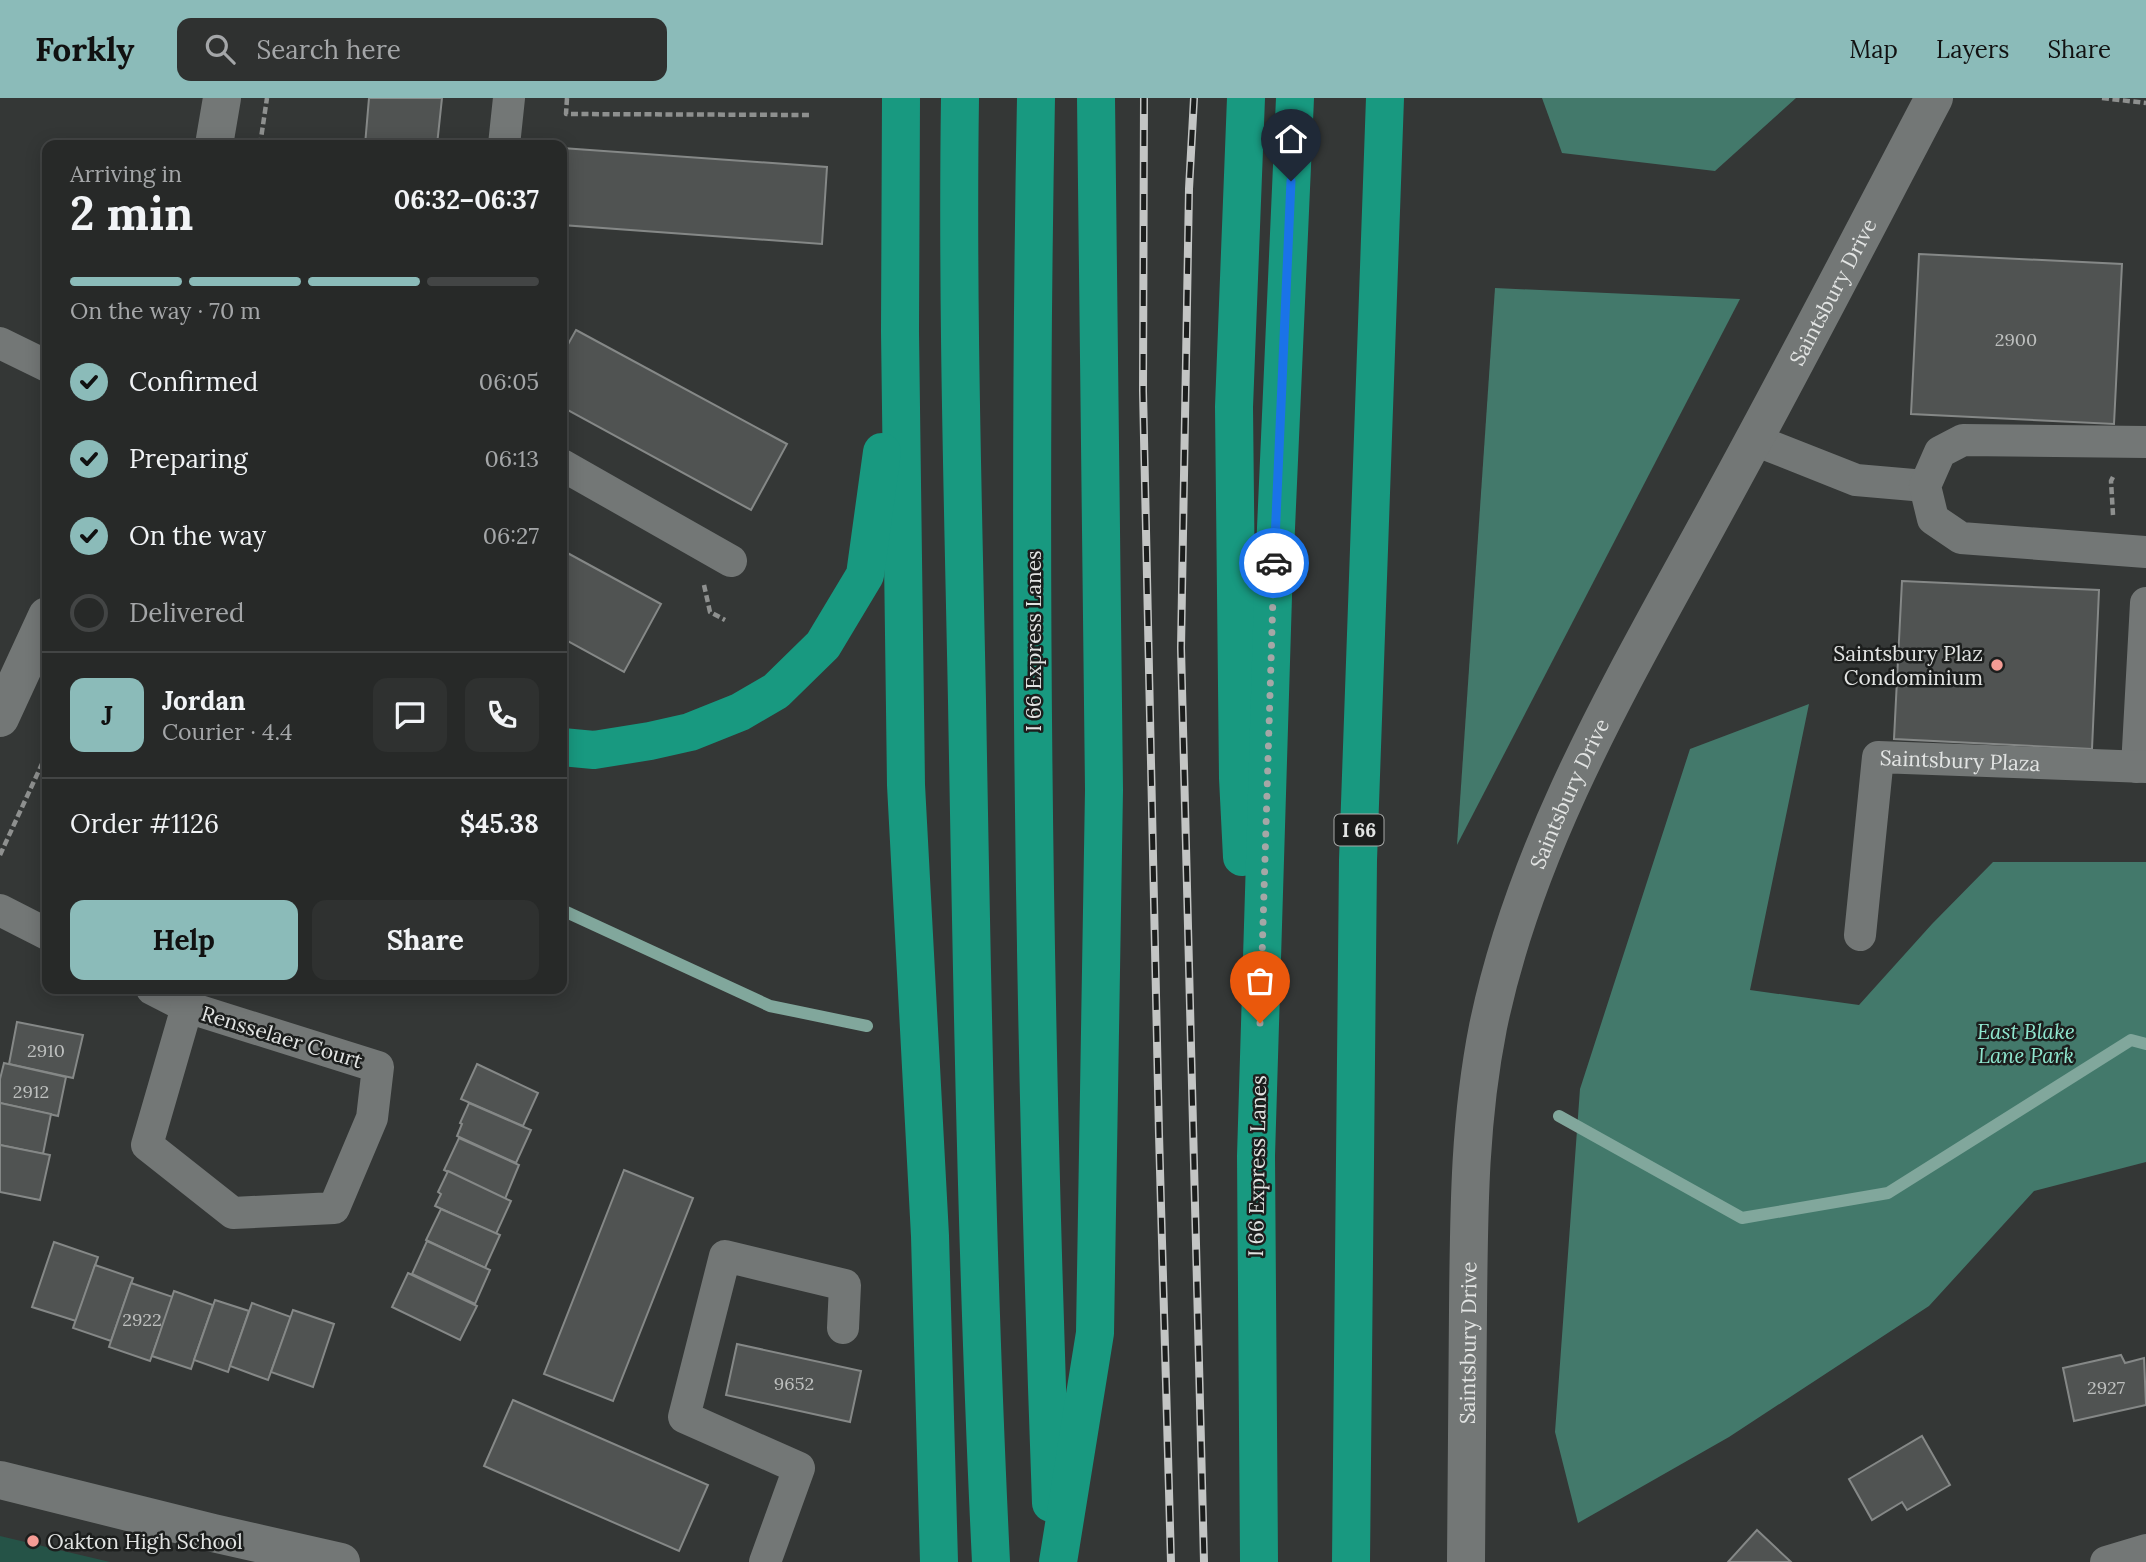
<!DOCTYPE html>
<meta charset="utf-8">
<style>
body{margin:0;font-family:Lora,serif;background:#2f3130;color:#f1f3f6;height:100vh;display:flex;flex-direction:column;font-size:26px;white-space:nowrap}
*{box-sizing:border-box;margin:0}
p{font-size:23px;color:#a4a6a8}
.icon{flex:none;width:38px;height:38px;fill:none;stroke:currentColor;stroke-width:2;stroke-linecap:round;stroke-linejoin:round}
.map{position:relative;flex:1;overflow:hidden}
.drawer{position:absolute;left:42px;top:42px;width:525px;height:854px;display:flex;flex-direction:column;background:#272928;border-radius:14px;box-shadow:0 4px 18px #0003,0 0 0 2px #434545}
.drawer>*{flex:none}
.pin{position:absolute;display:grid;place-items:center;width:60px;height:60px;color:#fff;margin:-72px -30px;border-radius:50% 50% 50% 0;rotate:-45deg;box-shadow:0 0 7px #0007}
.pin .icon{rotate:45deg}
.courier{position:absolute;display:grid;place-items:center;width:70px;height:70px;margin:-35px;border:5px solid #1a73e8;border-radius:50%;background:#fff;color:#222;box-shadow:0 2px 9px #0007}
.overview em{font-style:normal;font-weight:700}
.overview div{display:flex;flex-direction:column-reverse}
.overview{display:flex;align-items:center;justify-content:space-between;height:119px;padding:0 28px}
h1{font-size:46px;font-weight:700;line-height:52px}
.bar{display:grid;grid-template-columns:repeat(4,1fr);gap:10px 7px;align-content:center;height:84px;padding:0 28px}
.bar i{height:9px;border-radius:5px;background:#434545}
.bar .current{background:#8bbbb9}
.bar p{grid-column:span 4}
.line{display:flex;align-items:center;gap:18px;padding:0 28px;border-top:2px solid #434545}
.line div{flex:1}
.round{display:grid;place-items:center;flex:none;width:74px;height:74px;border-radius:14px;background:#2f3130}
ol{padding:0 28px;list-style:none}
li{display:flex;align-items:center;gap:21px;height:77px}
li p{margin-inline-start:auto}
li .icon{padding:7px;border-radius:50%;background:#8bbbb9;color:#111;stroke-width:4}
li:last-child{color:#a4a6a8}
li i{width:38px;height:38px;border:4px solid #434545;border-radius:50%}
.button{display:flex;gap:14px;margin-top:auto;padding:14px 28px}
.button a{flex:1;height:80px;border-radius:14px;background:#8bbbb9;color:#111;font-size:28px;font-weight:700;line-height:80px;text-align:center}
.button a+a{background:#2f3130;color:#f1f3f6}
header{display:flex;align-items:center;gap:42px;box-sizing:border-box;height:98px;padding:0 35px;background:#8bbbb9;color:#111}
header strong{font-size:33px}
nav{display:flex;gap:38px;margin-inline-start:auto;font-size:24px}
.search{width:490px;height:63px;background:#2f3130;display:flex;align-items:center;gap:18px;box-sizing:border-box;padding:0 24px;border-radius:14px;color:#a4a6a8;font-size:26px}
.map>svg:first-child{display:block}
.green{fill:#255347}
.forest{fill:#43796b}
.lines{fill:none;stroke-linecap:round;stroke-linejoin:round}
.stream{stroke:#81a79c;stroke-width:12}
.building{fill:#505352;stroke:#858887;stroke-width:2}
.path{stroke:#8e908f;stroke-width:4.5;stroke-dasharray:7 3.5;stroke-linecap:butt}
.minor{stroke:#737776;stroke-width:32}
.tertiary{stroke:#737776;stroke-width:38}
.motorway{stroke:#189980;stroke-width:38}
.rail-casing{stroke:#c3c5c4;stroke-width:8}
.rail{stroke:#1c1e1d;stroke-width:5;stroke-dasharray:16;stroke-linecap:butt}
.done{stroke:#a5a7a6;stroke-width:7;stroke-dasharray:0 12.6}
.route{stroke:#1a73e8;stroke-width:9}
.poi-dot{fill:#f59c95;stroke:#1c1e1d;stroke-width:2.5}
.labels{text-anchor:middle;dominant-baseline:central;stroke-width:5;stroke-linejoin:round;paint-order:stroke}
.number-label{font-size:18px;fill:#bec0bf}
.shield{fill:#1c1e1d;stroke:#a7a9a8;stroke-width:2}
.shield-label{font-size:19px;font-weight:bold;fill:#e2e4e3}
.street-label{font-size:21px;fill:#e2e4e3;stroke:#1c1e1d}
.poi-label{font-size:21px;fill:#e2e4e3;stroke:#1c1e1d;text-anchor:end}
.park-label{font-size:21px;font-style:italic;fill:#8fe7cf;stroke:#1c1e1d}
</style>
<header>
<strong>Forkly</strong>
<div class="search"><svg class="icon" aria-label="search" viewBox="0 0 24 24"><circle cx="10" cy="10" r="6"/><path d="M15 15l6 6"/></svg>Search here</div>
<nav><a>Map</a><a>Layers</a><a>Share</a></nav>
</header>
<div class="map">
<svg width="2146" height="1464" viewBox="0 0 2146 1464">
<rect width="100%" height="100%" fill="#343736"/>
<!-- green -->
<path class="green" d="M0 1438 110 1464H0Z"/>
<!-- forest -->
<g class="forest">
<path d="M1542 0H1796L1715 73 1562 55Z"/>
<path d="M1495 190 1740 201 1457 747Z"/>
<path d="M1809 606 1750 892 1859 907 1932 826 1993 764H2146V1064L2034 1093 1929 1208 1729 1339 1578 1425 1555 1334 1580 991 1690 651Z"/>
</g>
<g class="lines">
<!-- stream -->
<g class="stream">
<path d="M562 812 770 908 867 928"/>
<path d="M1559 1018 1742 1120 1888 1095 2131 942 2146 946"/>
</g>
</g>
<!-- building -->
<g class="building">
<path d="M369 0H442L437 47H365Z"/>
<path d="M562 50 827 69 822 146 562 127Z"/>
<path d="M1919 156 2122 166 2114 326 1911 316Z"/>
<path d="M576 232 787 346 751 412 562 309V257Z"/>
<path d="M562 452 661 506 624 574 562 540Z"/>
<path d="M1902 483 2099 492 2092 651 1894 641Z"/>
<path d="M17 924 83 937 73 980 9 966Z"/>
<path d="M4 965 66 979 58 1018 0 1005V981Z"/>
<path d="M477 966 538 995 523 1028 461 1001Z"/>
<path d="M0 1005 51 1016 43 1056 0 1047Z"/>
<path d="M469 1005 531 1032 516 1065 457 1038 462 1026 460 1025Z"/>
<path d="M459 1040 519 1067 505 1101 444 1072Z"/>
<path d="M0 1047 50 1057 40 1102 0 1094Z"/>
<path d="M624 1072 693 1100 613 1303 544 1276Z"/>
<path d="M448 1073 511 1103 496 1136 435 1108 441 1096 438 1094Z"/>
<path d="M441 1111 500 1137 485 1170 426 1142Z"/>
<path d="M427 1143 490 1172 475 1206 412 1176Z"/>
<path d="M54 1144 98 1159 76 1223 32 1209Z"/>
<path d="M95 1167 133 1180 111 1243 73 1230Z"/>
<path d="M408 1175 477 1208 460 1242 392 1209Z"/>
<path d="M131 1185 173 1199 150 1263 109 1249Z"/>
<path d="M174 1193 213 1207 191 1271 152 1258Z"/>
<path d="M215 1202 249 1213 228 1274 194 1262Z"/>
<path d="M252 1205 291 1219 268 1282 230 1268Z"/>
<path d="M293 1212 334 1226 313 1289 271 1274Z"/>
<path d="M737 1246 861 1273 850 1324 726 1297Z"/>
<path d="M2121 1257 2125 1265 2144 1260 2146 1307 2074 1323 2063 1270Z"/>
<path d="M513 1302 708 1387 679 1453 484 1368Z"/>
<path d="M1922 1338 1950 1387 1907 1412 1902 1404 1872 1422 1849 1381Z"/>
<path d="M1757 1432 1791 1464H1728Z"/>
</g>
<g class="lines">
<!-- path -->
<g class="path">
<path d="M567 0 566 16 811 17"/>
<path d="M2102 0 2146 5"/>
<path d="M260 47 267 0"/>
<path d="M2113 417 2111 383 2114 377"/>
<path d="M704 487 710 514 725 522"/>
<path d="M0 757 47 655"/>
</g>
<!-- minor -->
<g class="minor">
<path d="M504 47 509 0"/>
<path d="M0 245 47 268"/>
<path d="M1755 342 1856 382 1925 388"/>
<path d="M2146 344 1963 342 1940 354 1925 388 1933 421 1961 440 2146 454"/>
<path d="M562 367 731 463"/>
<path d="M2137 669 2146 505"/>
<path d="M0 812 47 836"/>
<path id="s1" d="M1860 837 1878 659 2146 669"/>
<path d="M152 891 187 909"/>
<path d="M187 909 378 969 372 1020 334 1110 233 1115 147 1047Z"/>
<path d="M765 1464 799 1370 684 1319 725 1158 845 1187 843 1230"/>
<path d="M2106 1464 2146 1452"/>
</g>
<!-- tertiary -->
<g class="tertiary">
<path d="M214 47 222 0"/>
<path d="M0 620 47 518"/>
<path d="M0 1382 213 1435 341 1464"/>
<path id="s2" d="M1466 1464C1466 1380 1467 1296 1468 1212 1469 1114 1469 1025 1488 929 1527 740 1629 572 1720 404 1793 271 1863 135 1934 0"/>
</g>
<!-- motorway -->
<g class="motorway">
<path d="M901 0 900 234 906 687 930 1138 939 1464"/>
<path d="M960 0C957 201 963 402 967 603 972 890 977 1177 991 1464"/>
<path d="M1036 0C1027 468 1034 937 1051 1405"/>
<path d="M562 649 594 652 650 643 690 634 740 614 776 593 823 547 865 477 882 354"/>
<path d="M1242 759 1238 680 1234 309 1246 0"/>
<path d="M1058 1464 1095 1235 1104 692 1096 0"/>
<path d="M1259 1464 1256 1058 1273 498 1295 0"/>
<path d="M1351 1464 1358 762 1385 0"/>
</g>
<!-- rail casing -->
<g class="rail-casing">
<g id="rail">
<path d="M1144 0 1143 293 1159 1036 1171 1464"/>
<path d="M1194 0 1189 91 1181 550 1204 1464"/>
</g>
</g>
<!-- rail -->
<use href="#rail" class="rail"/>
</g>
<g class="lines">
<!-- done -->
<path class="done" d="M1260 925 1274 465"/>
<!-- route -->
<path class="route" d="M1274 465 1291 83"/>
</g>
<!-- markers -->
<g class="poi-dot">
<circle cx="1997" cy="567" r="7"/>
<circle cx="33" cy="1443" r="7"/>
</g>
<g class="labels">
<!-- number labels -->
<g class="number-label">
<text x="2016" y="241">2900</text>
<text x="46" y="952">2910</text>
<text x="31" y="993">2912</text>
<text x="142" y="1221">2922</text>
<text x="794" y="1285">9652</text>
<text x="2106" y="1289">2927</text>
</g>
<!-- shield labels -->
<rect class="shield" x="1334.5" y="716.5" width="49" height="31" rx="5"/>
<g class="shield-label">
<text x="1359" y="732">I 66</text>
</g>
<!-- street labels -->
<g class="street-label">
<text stroke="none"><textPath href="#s2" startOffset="1351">Saintsbury Drive</textPath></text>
<text transform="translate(1033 543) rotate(-90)">I 66 Express Lanes</text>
<text stroke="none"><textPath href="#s1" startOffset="261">Saintsbury Plaza</textPath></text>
<text stroke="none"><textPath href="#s2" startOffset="784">Saintsbury Drive</textPath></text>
<text transform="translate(282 939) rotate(17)">Rensselaer Court</text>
<text transform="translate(1257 1068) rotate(-89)">I 66 Express Lanes</text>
<text stroke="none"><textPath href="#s2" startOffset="219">Saintsbury Drive</textPath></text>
</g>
<!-- poi labels -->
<g class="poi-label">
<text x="1983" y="555">Saintsbury Plaz<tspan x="1983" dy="24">Condominium</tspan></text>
<text x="47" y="1443" text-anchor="start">Oakton High School</text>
</g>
<!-- park labels -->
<g class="park-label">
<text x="2026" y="933">East Blake<tspan x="2026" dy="24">Lane Park</tspan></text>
</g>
</g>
</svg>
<div class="pin" style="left:1260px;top:925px;background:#ea580c"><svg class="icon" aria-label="bag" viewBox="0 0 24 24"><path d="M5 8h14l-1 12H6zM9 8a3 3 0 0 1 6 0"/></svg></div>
<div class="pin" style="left:1291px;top:83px;background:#1f2937"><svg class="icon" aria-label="home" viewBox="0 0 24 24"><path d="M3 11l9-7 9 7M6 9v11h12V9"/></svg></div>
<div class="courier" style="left:1274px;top:465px"><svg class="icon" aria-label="car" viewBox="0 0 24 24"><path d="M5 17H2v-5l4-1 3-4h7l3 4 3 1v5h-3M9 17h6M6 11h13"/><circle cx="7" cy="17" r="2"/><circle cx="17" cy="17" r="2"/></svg></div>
<section class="drawer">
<div class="overview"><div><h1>2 min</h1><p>Arriving in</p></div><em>06:32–06:37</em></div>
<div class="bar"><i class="current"></i><i class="current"></i><i class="current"></i><i></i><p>On the way · 70 m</p></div>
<ol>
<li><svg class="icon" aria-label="check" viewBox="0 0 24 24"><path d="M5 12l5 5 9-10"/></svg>Confirmed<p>06:05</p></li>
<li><svg class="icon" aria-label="check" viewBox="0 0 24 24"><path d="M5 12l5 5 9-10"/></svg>Preparing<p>06:13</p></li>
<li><svg class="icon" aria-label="check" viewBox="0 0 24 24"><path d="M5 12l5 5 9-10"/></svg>On the way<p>06:27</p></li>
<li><i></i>Delivered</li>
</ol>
<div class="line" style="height:126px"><b class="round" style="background:#8bbbb9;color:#111">J</b><div><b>Jordan</b><p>Courier · 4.4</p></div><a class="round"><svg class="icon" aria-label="chat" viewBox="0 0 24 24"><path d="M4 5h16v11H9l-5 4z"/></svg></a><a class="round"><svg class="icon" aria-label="phone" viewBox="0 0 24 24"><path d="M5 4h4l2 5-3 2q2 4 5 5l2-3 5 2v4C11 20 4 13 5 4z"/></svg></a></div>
<div class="line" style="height:91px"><div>Order #1126</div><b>$45.38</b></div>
<div class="button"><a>Help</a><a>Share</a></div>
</section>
</div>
